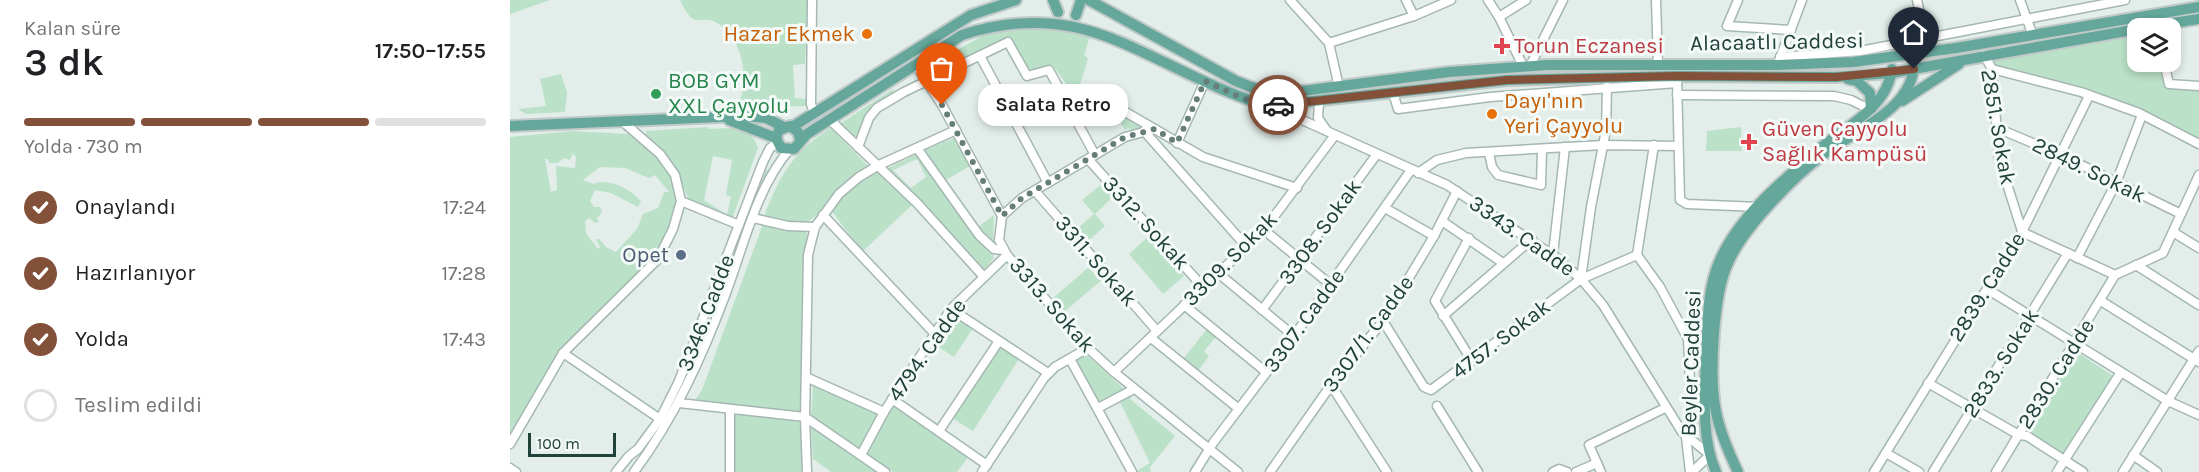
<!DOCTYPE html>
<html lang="tr">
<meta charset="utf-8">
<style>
body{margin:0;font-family:Karla,sans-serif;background:#f2f2f2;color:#202124;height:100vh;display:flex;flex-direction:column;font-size:22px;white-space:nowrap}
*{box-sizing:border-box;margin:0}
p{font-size:20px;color:#757577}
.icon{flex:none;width:33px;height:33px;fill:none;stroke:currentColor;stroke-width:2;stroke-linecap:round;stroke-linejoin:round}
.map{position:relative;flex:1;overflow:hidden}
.sheet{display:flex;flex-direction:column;background:#fff;width:510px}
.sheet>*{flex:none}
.tools{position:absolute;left:1617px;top:18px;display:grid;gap:12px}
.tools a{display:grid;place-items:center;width:54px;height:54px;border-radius:12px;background:#fff;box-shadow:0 3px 9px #0003;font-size:30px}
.scale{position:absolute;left:18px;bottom:15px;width:88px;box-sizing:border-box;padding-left:6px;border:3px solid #21413b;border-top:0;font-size:16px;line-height:21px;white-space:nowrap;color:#21413b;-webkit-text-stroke:4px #f4faf8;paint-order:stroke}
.pin{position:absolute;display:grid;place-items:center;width:51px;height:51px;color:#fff;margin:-62px -26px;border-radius:50% 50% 50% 0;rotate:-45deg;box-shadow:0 0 6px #0007}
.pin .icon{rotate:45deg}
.courier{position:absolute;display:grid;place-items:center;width:60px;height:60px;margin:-30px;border:4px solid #83503a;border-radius:50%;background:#fff;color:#222;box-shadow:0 2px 8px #0007}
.bubble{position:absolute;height:42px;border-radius:18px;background:#fff;box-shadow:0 3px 9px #0003;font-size:20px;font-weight:600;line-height:42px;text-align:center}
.overview em{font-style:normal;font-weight:600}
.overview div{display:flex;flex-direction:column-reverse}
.overview{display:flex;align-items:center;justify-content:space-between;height:102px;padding:0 24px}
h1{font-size:39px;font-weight:600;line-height:45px}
.bar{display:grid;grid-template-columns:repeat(4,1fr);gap:9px 6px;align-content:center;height:72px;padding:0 24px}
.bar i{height:8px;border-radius:4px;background:#e0e0e0}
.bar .current{background:#83503a}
.bar p{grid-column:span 4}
ol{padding:0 24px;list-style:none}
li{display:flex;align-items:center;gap:18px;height:66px}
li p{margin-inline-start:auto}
li .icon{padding:6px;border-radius:50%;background:#83503a;color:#fff;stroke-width:4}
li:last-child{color:#757577}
li i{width:33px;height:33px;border:3px solid #e0e0e0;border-radius:50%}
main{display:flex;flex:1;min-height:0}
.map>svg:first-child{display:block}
.green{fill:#bbe1c8;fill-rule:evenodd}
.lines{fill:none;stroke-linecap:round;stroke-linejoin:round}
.minor-casing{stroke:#a5b7b2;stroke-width:11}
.major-casing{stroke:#c1cac8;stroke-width:14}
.minor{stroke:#fff;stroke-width:8}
.major{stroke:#65a79b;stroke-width:10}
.done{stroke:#657e78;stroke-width:6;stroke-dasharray:0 10.8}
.route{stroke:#83503a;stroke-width:8}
.food-dot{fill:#e8710a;stroke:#f4faf8;stroke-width:2}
.health-dot{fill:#e0444e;stroke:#f4faf8;stroke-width:2}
.leisure-dot{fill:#2e9e5b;stroke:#f4faf8;stroke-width:2}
.service-dot{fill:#5c6f8a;stroke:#f4faf8;stroke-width:2}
.labels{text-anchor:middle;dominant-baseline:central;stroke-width:6;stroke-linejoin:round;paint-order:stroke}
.food-label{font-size:22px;fill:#c56008;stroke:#f4faf8;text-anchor:end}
.street-label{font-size:22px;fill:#21413b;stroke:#f4faf8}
.health-label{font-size:22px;fill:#be3a42;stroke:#f4faf8;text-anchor:start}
.leisure-label{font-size:22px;fill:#27864d;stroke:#f4faf8;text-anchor:start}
.service-label{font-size:22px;fill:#4e5e75;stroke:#f4faf8;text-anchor:end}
</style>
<main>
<section class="sheet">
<div class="overview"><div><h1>3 dk</h1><p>Kalan süre</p></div><em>17:50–17:55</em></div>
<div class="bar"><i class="current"></i><i class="current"></i><i class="current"></i><i></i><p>Yolda · 730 m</p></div>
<ol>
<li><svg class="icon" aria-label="check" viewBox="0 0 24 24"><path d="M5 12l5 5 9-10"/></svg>Onaylandı<p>17:24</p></li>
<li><svg class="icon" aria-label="check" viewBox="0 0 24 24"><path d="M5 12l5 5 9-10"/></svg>Hazırlanıyor<p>17:28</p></li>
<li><svg class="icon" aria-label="check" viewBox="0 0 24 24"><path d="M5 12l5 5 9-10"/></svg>Yolda<p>17:43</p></li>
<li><i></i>Teslim edildi</li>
</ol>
</section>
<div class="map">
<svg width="1689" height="472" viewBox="0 0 1689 472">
<rect width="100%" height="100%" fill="#e3eeea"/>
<!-- green -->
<g class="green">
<path d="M0 0H40L0 14Z"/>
<path d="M170 0H298L295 64 283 65 285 98 297 99 298 106 227 108C240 82 234 41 209 24 190 11 186 35 170 0Z"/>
<path d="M513 22 582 30 574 55 578 58 570 85 573 90 598 106 594 108 597 114 578 127 555 82 543 66 518 75 500 38 429 73H424L419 66 479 32Z"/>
<path d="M1627 33 1628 62H1651L1656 86 1689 89V140L1640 116 1488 68 1481 60Z"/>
<path d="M51 74 57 92 55 112 16 114 8 109 36 106 30 79Z"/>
<path d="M383 89 385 92 364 106 347 135 341 138 328 125Z"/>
<path d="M605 108 633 126 621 132 619 128 615 130 603 110Z"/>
<path d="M198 127 199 129C219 128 241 124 248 148L222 219 180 202 164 166 136 135V131ZM203 156 222 160 216 195 221 197 217 215 194 200Z"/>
<path d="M1231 127 1232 151H1196L1197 131Z"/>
<path d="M321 128 358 166C347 172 336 180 328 189 302 221 300 233 254 216 269 177 284 150 321 128Z"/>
<path d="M62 131 118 134 138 146 158 168 168 194 158 231 130 273 53 351 0 442V137ZM63 153 66 157 65 168 46 166 47 190 41 192 35 159H38L39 163H48L54 158 60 160ZM90 167 115 168 139 178 145 175 159 192H154L148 208 133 214 127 229 106 252 96 247 89 239H86L90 247 88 249 76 233 75 221 79 218 85 223 89 222 87 219 92 211 90 207H84L80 201 85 190 101 193 128 207 131 201C120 189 99 177 83 184L73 180Z"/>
<path d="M444 138 460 166 436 180 415 150Z"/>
<path d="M407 154 460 230 482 253 484 258 473 271 378 168ZM407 159 416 177 401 188 383 170Z"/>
<path d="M256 170 259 171 197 332 195 331Z"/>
<path d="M369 171 402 205 352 252 321 210 343 187Z"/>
<path d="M593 183 604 196 585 214 595 226 578 241 567 229 584 214 572 200Z"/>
<path d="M484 215 483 239 481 241 468 227Z"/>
<path d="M253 224 295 230 298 237 294 261 293 413 185 400 192 390Z"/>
<path d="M639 236 674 276 653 294 619 254Z"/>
<path d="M579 267 588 279 593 276 594 278 553 313 541 300Z"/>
<path d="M443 315 463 328 444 357 421 342Z"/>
<path d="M697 329 706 337 694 351 699 356 688 371 673 359Z"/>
<path d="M489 346 509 359 463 431 442 418Z"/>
<path d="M1567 352 1603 376 1553 453 1518 431Z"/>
<path d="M576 354 616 391 589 404 566 365V359Z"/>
<path d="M303 385 369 414 351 451 301 418Z"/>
<path d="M623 394 620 399 665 436 640 467 641 472H625L640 463 610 402 617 395Z"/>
<path d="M384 406 459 456 447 472H383L355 453Z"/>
<path d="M224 413 290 422 294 472H224Z"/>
<path d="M301 425 371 472H321L303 459Z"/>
</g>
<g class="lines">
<!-- minor casing -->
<g class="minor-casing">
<g id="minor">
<path d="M302 0 301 104 304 113"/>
<path d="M780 0 819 43 829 87"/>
<path d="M896 0 904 16"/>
<path d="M978 0 989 17 1016 0"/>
<path d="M1146 0 1148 64"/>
<path d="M1228 0 1217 26 1281 30"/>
<path d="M1407 0 1418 51"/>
<path d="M1510 0 1523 36"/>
<path d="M989 17 1013 66"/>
<path d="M819 43 904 16 941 0"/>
<path d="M1474 55 1482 69 1489 159 1512 231"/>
<path d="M470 56 538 183"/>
<path d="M1270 57 1350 51 1615 0"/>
<path d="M1269 61 1292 0"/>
<path d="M1654 62 1659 84 1689 86"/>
<path d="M405 64 432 105 492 216"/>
<path d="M1020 66 1053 0"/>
<path d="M1482 69 1571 92 1629 113 1689 144"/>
<path d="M1167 79 1170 200 1177 204 1249 207"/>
<path d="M581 92 693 157 787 188"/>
<path d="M883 93 888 109 980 97 1167 83"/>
<path d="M1167 95 1324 96 1341 100 1361 110"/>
<path d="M809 103 808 118 817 131"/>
<path d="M761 106 937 185 1047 258 1071 279 1093 305 1172 432 1200 455 1182 472"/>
<path d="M319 119 407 203 474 277"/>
<path d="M1487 128 1551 155 1671 214"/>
<path d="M645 129 615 137 512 198 492 216 489 240 497 255 578 348 604 372 728 472"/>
<path d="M634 131 736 246"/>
<path d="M667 143 695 81"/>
<path d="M1144 145 1127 255 1150 287 1178 339 1182 426 1176 436"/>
<path d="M348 147 359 118 367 108 394 92 498 42 517 76 539 70 585 155"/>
<path d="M407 148 469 235 484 249 494 250"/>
<path d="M979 153 982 167 988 175 1031 185 1032 149"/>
<path d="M578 159 693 287"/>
<path d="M908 173 927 160 956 153 1093 145 1168 146"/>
<path d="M525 191 647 331"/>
<path d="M171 201 229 225"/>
<path d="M875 208 924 236"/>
<path d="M313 215 424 333"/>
<path d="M243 218 278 226 305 227"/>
<path d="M932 221 993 263"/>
<path d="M754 230 821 285"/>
<path d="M1512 232 1605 275 1653 253 1689 175"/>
<path d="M1663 232 1689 248"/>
<path d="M959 238 925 301 962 361"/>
<path d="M1043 254 1055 147"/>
<path d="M1567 258 1606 183 1632 115"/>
<path d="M1626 265 1689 305"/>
<path d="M708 273 784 336"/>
<path d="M1071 279 1081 207 1096 130 1097 87"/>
<path d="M1477 289 1658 401 1689 415"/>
<path d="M1591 301 1689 362"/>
<path d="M674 305 756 372"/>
<path d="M441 309 538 373"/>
<path d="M752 310 867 154"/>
<path d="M933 316 1022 239"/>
<path d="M873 321 914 387 921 390 1071 279 1127 255"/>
<path d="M641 338 729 409"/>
<path d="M53 353 150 419"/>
<path d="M560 359 622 472"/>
<path d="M604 372 754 230 825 135"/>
<path d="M298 378 374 412"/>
<path d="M1418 383 1509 435 1517 436 1573 472"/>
<path d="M821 385 877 472"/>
<path d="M382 399 477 465"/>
<path d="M169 403 295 417 375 472"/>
<path d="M927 406 968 472"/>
<path d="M588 408 624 389"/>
<path d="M429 431 489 341"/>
<path d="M1176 437 1180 472"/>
<path d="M0 444 53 353 148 259 163 229 171 201 165 175 150 154 112 121"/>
<path d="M1376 453 1409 472"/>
<path d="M351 455 374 412 441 309 497 255"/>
<path d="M1623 455 1647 472"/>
<path d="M0 468 6 472"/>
<path d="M106 472 119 456 128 449 150 419 169 381 253 162 260 148 267 143"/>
<path d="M124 472C165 417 192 357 216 293 234 245 246 189 279 150"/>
<path d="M220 472V409"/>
<path d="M297 472 295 417 298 255 305 227 329 194 349 177 369 165 446 130"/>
<path d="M472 472 534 378 545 367 578 348"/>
<path d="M685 472 703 443 784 336 901 170"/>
<path d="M760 472 821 385 873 321 924 236 947 191"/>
<path d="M1043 472 1049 469 1057 472"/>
<path d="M1066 472 1087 463"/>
<path d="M1091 472 1079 445 1155 408"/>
<path d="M1364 472 1512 232 1579 96"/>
<path d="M1423 472 1558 253"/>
<path d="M1486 472 1605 275"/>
<path d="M1547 472 1611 372"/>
<path d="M1613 472 1689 351"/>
</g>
</g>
<!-- major casing -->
<g class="major-casing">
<g id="major">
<path d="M543 0 548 12"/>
<path d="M579 0 726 81 749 90 769 94 939 72 1037 65H1267L1343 62 1446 48 1689 7"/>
<path d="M566 15 571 0"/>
<path d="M1630 28 1689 19"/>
<path d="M1338 79 1347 81 1360 93 1361 109"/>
<path d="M1392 101 1449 64"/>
<path d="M219 120 266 138"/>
<path d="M0 126 233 116 256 118 274 127"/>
<path d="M282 127 461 15 506 0"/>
<path d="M290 140 288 132 280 126 269 130 266 138 271 148 284 149 297 134 452 35C561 0 615 47 709 88 728 96 745 104 766 105L997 80 1167 76 1326 77 1381 73 1628 29"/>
<path d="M1206 472C1191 438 1195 395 1196 359 1198 325 1196 291 1210 260 1229 217 1272 181 1307 151 1334 127 1377 109 1382 69"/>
<path d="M1228 472C1219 453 1210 433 1206 412 1199 378 1203 295 1218 263 1233 228 1284 176 1314 154 1345 130 1404 109 1404 63"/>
</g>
</g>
<!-- minor -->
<use href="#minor" class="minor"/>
<!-- major -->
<use href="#major" class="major"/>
</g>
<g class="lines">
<!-- done -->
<path class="done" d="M432 105 492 216 512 198 615 137 645 129 667 143 695 81 734 99 768 105"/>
<!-- route -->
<path class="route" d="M768 105 997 80 1167 76 1326 77 1404 69"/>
</g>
<!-- markers -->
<g class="food-dot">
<circle cx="357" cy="34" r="6"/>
<circle cx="982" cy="114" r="6"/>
</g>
<g class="health-dot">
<path d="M989 37h6v6h6v6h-6v6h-6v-6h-6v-6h6z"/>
<path d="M1236 133h6v6h6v6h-6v6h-6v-6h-6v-6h6z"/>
</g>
<circle class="leisure-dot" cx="146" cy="94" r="6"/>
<circle class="service-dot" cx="171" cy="255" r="6"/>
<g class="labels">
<!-- food labels -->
<g class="food-label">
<text x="345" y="34">Hazar Ekmek</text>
<text x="994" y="101" text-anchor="start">Dayı'nın<tspan x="994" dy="25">Yeri Çayyolu</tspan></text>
</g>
<!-- street labels -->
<g class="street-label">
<text transform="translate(1267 42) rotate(-1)">Alacaatlı Caddesi</text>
<text transform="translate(1488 127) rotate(80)">2851. Sokak</text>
<text transform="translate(1579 170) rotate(26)">2849. Sokak</text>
<text transform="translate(636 223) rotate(48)">3312. Sokak</text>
<text transform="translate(810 232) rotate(-54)">3308. Sokak</text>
<text transform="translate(1012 236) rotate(35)">3343. Cadde</text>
<text transform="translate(720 259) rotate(-45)">3309. Sokak</text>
<text transform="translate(586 261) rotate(49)">3311. Sokak</text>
<text transform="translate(1477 287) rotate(-58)">2839. Cadde</text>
<text transform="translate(542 305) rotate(49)">3313. Sokak</text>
<text transform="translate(196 313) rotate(-69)">3346. Cadde</text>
<text transform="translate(794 321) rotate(-54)">3307. Cadde</text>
<text transform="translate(858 334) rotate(-54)">3307/1. Cadde</text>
<text transform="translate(991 339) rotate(-37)">4757. Sokak</text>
<text transform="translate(417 350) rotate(-55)">4794. Cadde</text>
<text transform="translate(1181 363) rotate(-88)">Beyler Caddesi</text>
<text transform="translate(1491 363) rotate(-58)">2833. Sokak</text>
<text transform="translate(1546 374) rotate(-58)">2830. Cadde</text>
</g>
<!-- health labels -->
<g class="health-label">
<text x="1004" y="46">Torun Eczanesi</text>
<text x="1252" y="129">Güven Çayyolu<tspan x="1252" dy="25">Sağlık Kampüsü</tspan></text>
</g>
<!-- leisure labels -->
<g class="leisure-label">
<text x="158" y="81">BOB GYM<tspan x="158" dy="25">XXL Çayyolu</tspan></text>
</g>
<!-- service labels -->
<g class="service-label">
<text x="159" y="255">Opet</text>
</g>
</g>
</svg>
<div class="tools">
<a><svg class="icon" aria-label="layers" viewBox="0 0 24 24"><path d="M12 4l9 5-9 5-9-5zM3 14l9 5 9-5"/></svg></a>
</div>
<div class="scale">100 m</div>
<div class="pin" style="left:432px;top:105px;background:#ea580c"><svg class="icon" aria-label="bag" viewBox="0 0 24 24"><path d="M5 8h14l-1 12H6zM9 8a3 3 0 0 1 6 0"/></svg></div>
<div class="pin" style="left:1404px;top:69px;background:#1f2937"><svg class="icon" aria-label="home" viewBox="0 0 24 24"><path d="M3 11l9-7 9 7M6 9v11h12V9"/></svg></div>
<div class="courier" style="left:768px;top:105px"><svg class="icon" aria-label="car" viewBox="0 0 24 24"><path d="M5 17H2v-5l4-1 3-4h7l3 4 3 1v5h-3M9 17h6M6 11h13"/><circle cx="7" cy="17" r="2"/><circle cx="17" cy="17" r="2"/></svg></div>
<div class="bubble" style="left:468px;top:84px;width:150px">Salata Retro</div>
</div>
</main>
